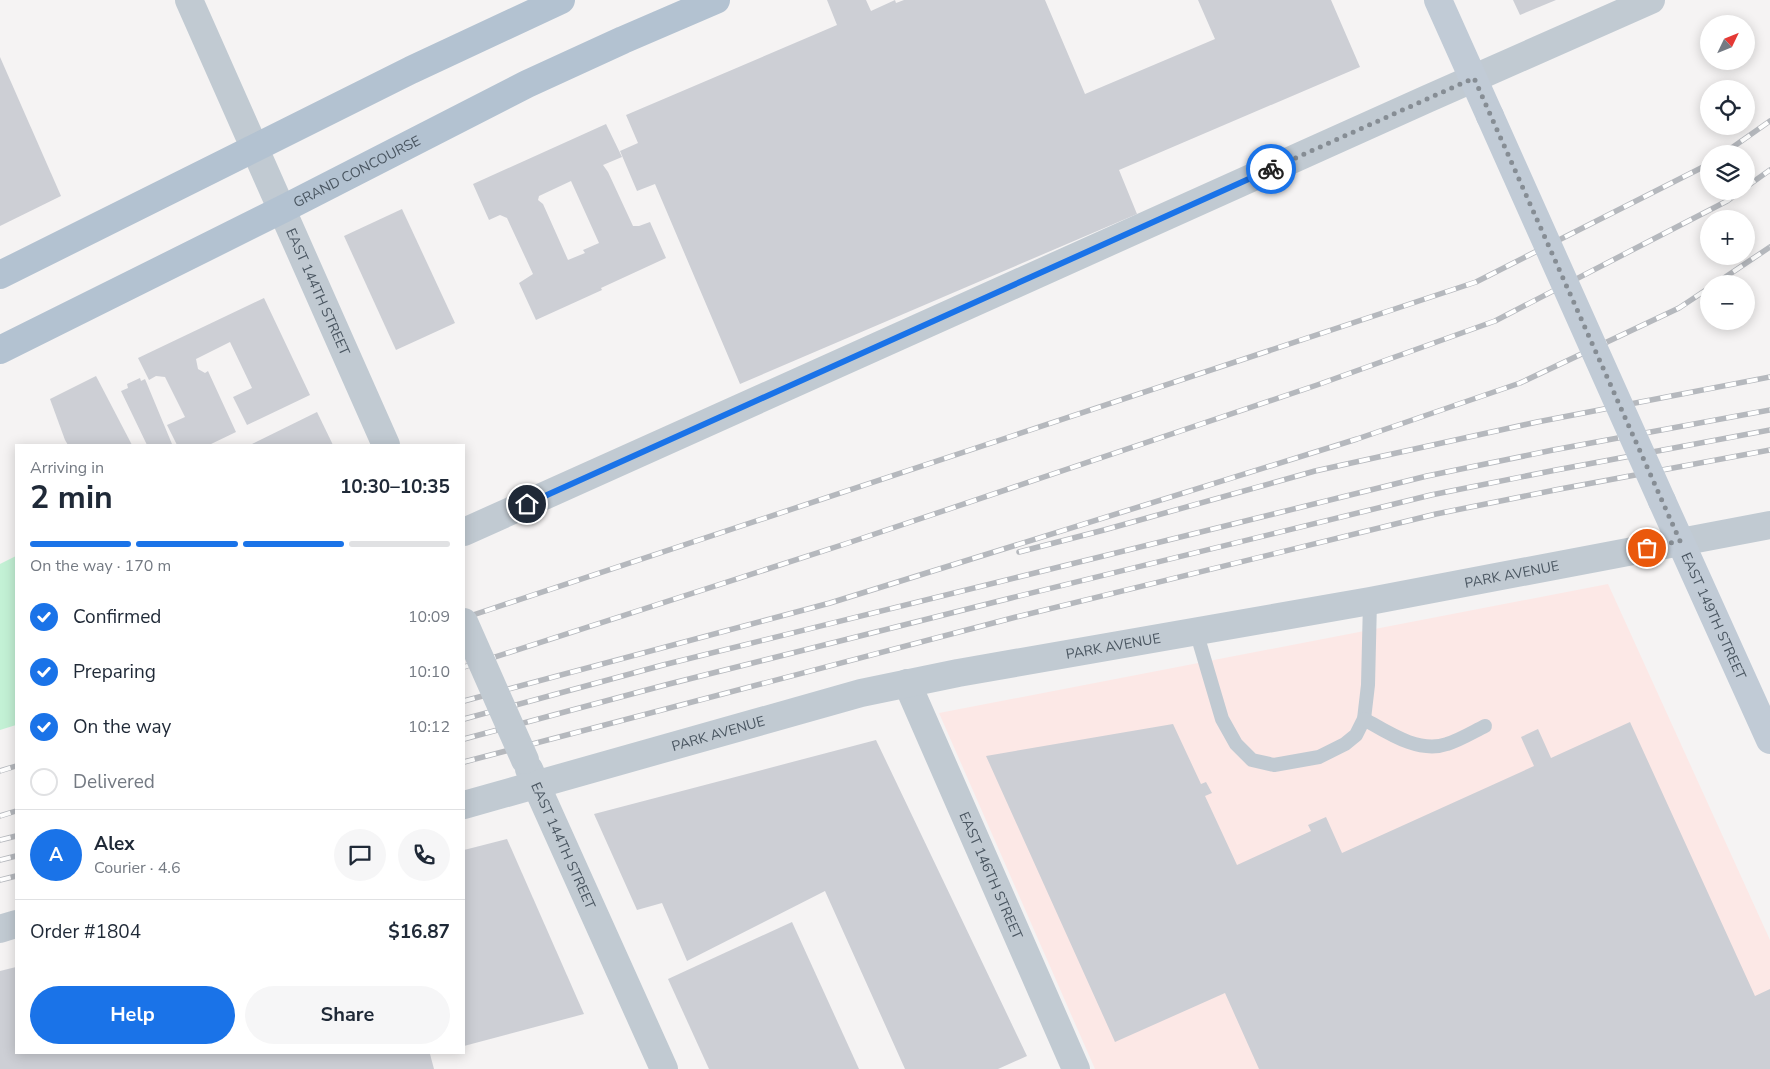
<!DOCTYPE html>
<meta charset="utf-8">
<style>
body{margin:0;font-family:"Nunito Sans",sans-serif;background:#f6f6f7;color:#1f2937;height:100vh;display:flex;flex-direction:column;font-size:19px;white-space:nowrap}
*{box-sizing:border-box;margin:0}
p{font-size:16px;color:#747a83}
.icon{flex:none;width:28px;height:28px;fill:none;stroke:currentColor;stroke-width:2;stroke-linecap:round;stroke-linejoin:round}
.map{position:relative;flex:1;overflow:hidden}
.details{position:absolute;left:15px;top:444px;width:450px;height:610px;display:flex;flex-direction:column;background:#fff;border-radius:0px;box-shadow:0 2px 12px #0003}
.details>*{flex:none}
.needle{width:32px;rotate:47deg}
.fabs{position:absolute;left:1700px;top:15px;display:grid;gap:10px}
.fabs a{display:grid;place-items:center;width:55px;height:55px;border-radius:50%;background:#fff;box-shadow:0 2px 12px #0003;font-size:25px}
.pin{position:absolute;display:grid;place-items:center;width:42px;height:42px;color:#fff;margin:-21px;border:2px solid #fff;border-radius:50%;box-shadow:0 1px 5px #0007}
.courier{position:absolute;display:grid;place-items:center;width:50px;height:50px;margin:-25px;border:4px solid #1a73e8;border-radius:50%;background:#fff;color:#222;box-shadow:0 1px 6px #0007}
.head em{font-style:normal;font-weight:700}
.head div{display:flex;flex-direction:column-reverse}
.head{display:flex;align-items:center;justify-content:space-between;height:85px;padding:0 15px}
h1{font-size:32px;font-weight:700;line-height:38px}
.bar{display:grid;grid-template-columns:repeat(4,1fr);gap:8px 5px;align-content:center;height:60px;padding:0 15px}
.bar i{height:6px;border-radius:4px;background:#e0e1e3}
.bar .current{background:#1a73e8}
.bar p{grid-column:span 4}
.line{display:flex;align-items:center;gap:12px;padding:0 15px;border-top:1px solid #e0e1e3}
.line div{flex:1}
.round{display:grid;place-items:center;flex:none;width:52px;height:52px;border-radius:26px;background:#f6f6f7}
ol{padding:0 15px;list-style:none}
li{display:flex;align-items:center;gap:15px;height:55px}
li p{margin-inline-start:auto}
li .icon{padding:5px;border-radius:50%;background:#1a73e8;color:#fff;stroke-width:4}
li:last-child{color:#747a83}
li i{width:28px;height:28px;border:2px solid #e0e1e3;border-radius:50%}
.button{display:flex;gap:10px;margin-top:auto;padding:10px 15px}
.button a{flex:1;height:58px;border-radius:30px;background:#1a73e8;color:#fff;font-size:20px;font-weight:700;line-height:58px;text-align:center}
.button a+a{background:#f6f6f7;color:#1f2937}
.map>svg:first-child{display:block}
.medical{fill:#fce8e6}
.green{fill:#c3f1d5}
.building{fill:#cdcfd5;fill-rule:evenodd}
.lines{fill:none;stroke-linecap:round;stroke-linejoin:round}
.lane{stroke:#c1cad2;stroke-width:14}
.street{stroke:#c1cad2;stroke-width:28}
.secondary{stroke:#c1cbd6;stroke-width:28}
.primary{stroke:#b3c2d1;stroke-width:28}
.rail-casing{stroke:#b5b8bd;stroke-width:5.5}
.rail{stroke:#fff;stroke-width:4;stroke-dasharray:11;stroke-linecap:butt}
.street-bridge{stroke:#c1cad2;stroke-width:28}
.secondary-bridge{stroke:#c1cbd6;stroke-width:28}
.done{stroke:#868d94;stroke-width:5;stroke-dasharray:0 9}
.route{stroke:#1a73e8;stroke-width:6}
.labels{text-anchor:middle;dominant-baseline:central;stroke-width:5;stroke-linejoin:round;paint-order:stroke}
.street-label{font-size:14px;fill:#4a5661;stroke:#fff}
</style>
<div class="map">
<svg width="1770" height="1069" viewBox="0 0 1770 1069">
<rect width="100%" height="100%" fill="#f5f3f3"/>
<!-- medical -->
<path class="medical" d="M1608 584 1770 940V1069H1095L939 713Z"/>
<!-- green -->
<path class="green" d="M16 556V725L0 730V564Z"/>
<!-- building -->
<g class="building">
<path d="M827 0H866L871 11 895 0 896 3 904 0H1045L1085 94 1215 39 1198 0H1331L1360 67 1119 170 1137 214 740 384 655 184 637 191 620 151 638 143 626 115 837 25Z"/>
<path d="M1513 0H1556L1520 15Z"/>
<path d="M0 57 61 196 0 226Z"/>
<path d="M606 124 622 157 603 165 608 172 633 226H639L650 222 666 258 601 288 602 290 536 320 519 283 533 274 507 218 500 215 489 220 473 184ZM571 181 599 243 583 250 585 253 568 260 543 204 538 200 539 196Z"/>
<path d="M402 209 455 323 396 350 344 236Z"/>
<path d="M264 298 310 395 247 425 233 397 252 388 230 342 196 359 198 369 205 373 208 371 236 432 209 445H177L167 425 185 417 165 377 156 376 149 380 138 358Z"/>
<path d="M96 376 132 445H68L65 440 50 399Z"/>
<path d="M140 378 141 381 145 379 172 444 147 445 121 391 128 388 127 384Z"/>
<path d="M317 412 333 445H250Z"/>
<path d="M1630 722 1755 996 1770 989V1069H1259L1225 993 1115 1042 986 756 1173 724 1201 784 1206 782 1212 793 1205 796 1237 865 1311 831 1308 825 1326 817 1342 853 1534 766 1521 737 1538 729 1551 758Z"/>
<path d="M876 740 1027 1056 998 1069H905L825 891 687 961 662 903 637 910 594 814Z"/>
<path d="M507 839 584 1014 464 1046V850Z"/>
<path d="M792 922 859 1069H709L668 979Z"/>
<path d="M16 967V1052H435L430 1054 434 1069H0V971Z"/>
</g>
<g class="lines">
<!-- lane -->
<g class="lane">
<path d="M1196 631 1222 719 1236 744 1252 760 1274 765 1319 757 1345 744 1356 735 1364 719 1368 685 1370 601"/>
<path d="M1364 719C1387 732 1419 754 1447 744 1460 740 1473 732 1485 726"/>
</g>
<!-- street -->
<g class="street">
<path id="s1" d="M189 0 386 445"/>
<path d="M464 532 1427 99 1651 0"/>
<path id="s2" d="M907 683 1076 1069"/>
<path id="s3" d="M529 769 664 1069"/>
<path id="s4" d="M464 805 861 693 958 673 1370 601 1770 525"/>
<path d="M0 929 16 924"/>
</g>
<!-- secondary -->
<g class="secondary">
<path d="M1438 0 1490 116"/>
<path id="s5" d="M1662 501 1770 740"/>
</g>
<!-- primary -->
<g class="primary">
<path d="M0 275 411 70 561 0"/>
<path id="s6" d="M0 350 283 209 527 84 623 40 716 0"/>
</g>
<!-- rail casing -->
<g class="rail-casing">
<g id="rail">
<path d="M1723 154 1770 121"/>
<path d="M1746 187 1770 170"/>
<path d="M1715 284 1770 247"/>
<path d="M1019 552 1104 530 1315 471 1537 422 1770 377"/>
<path d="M464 618 1476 282 1709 164"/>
<path d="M464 667 851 542 1317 385 1495 321 1727 201 1741 191"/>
<path d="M464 701 830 603 1357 439 1520 383 1679 308 1709 288"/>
<path d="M464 719 663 665 1427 476 1553 450 1770 410"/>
<path d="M464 739 669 684 1011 598 1431 495 1556 470 1770 430"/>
<path d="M464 762 1016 617 1436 514 1560 489 1770 450"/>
<path d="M0 771 16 766"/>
<path d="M0 816 16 811"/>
<path d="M0 840 16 836"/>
<path d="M0 860 16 856"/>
<path d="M0 880 16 876"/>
</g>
</g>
<!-- rail -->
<use href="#rail" class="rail"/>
<!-- street-bridge -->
<path class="street-bridge" d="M464 622 525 760"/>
<!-- secondary-bridge -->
<path class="secondary-bridge" d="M1490 116 1662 501"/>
</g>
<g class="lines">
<!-- done -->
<path class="done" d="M1271 169 1474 78 1680 541 1647 548"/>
<!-- route -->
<path class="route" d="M527 504 1271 169"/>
</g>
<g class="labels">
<!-- street labels -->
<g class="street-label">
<text stroke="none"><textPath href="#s6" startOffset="399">GRAND CONCOURSE</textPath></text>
<text stroke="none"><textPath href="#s1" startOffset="319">EAST 144TH STREET</textPath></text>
<text stroke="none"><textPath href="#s4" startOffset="1074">PARK AVENUE</textPath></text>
<text stroke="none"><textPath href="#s5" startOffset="126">EAST 149TH STREET</textPath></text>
<text stroke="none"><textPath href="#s4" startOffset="669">PARK AVENUE</textPath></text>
<text stroke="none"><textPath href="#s4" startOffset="264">PARK AVENUE</textPath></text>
<text stroke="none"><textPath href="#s3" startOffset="84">EAST 144TH STREET</textPath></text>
<text stroke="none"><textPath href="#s2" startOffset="210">EAST 146TH STREET</textPath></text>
</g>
</g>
</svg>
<div class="fabs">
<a><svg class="needle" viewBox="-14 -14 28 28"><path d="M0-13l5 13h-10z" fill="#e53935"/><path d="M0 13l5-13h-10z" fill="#747a83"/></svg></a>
<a><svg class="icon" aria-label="locate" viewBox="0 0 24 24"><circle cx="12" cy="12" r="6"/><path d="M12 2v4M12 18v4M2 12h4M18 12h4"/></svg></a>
<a><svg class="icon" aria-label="layers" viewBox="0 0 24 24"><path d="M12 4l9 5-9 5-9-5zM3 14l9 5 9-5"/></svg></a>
<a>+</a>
<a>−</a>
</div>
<div class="pin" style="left:1647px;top:548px;background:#ea580c"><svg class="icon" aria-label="bag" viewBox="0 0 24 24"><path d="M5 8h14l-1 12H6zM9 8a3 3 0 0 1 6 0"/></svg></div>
<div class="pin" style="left:527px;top:504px;background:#1f2937"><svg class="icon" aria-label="home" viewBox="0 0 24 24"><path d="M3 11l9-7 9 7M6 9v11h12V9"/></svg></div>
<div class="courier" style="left:1271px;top:169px"><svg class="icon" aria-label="bike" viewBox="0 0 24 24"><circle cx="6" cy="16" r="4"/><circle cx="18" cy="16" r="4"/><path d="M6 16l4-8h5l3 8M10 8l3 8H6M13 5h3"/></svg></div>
<section class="details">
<div class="head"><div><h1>2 min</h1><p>Arriving in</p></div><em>10:30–10:35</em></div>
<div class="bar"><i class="current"></i><i class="current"></i><i class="current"></i><i></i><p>On the way · 170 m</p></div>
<ol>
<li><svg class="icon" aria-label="check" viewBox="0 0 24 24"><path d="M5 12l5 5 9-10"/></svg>Confirmed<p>10:09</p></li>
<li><svg class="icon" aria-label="check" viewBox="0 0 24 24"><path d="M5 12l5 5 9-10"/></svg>Preparing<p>10:10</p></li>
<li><svg class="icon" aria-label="check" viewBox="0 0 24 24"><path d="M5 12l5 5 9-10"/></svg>On the way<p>10:12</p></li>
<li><i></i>Delivered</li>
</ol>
<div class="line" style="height:90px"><b class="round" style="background:#1a73e8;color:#fff">A</b><div><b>Alex</b><p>Courier · 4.6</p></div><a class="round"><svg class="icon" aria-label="chat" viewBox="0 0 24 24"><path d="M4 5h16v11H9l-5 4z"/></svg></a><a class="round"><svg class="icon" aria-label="phone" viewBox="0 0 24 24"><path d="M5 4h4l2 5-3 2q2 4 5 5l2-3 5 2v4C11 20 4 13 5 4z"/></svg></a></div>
<div class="line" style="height:65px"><div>Order #1804</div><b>$16.87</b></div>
<div class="button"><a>Help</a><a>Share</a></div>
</section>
</div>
